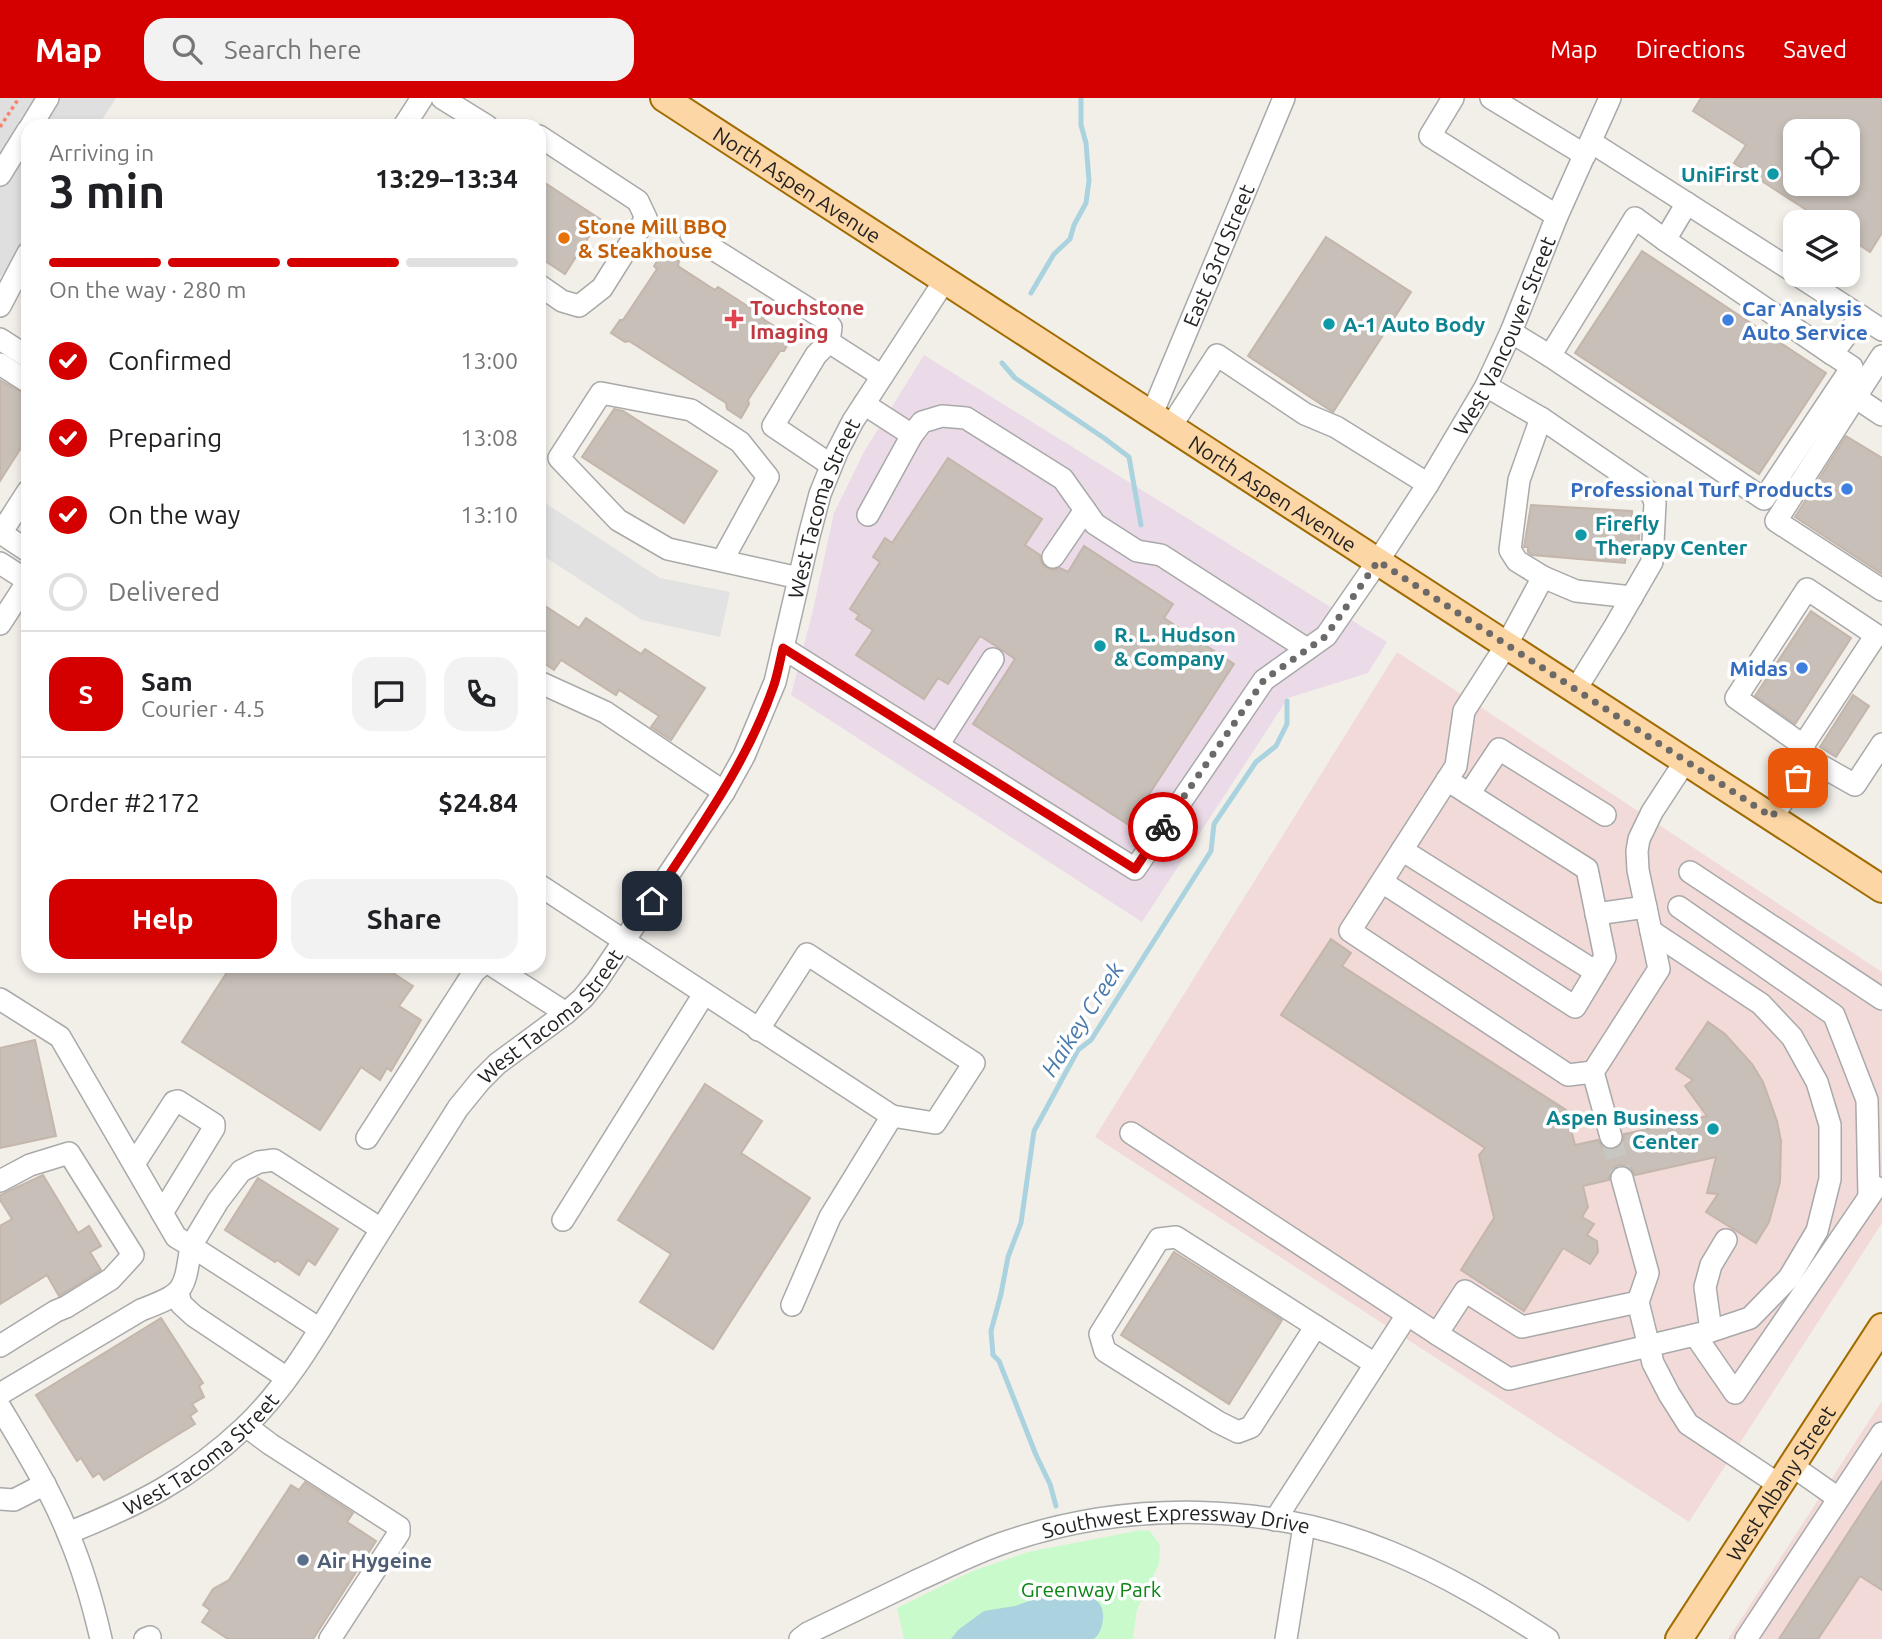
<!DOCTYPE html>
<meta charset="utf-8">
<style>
body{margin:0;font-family:Ubuntu,sans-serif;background:#f2f2f2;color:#202124;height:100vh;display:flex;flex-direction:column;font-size:26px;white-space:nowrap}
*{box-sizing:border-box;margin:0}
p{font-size:23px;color:#757577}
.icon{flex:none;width:38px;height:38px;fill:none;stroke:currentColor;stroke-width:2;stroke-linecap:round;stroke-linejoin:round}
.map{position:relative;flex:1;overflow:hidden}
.drawer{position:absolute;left:21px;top:21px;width:525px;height:854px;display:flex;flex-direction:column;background:#fff;border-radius:21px;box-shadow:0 4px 10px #0003}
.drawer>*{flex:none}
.buttons{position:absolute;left:1783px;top:21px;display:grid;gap:14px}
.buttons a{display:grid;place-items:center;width:77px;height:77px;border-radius:14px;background:#fff;box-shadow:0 4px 10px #0003;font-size:35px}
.pin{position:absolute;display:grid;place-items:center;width:60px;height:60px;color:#fff;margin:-30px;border-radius:14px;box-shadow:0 4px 10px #0006}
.courier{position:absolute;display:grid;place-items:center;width:70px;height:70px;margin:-35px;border:5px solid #d40000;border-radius:50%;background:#fff;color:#222;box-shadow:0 2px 9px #0007}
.summary em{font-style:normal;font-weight:600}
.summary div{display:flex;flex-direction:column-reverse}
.summary{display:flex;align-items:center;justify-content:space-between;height:119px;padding:0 28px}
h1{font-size:46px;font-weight:600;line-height:52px}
.bar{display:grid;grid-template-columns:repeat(4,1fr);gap:10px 7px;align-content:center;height:84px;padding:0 28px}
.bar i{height:9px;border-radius:5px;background:#e0e0e0}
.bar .selected{background:#d40000}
.bar p{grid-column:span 4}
.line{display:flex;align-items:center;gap:18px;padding:0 28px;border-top:2px solid #e0e0e0}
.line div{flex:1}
.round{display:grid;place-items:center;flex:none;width:74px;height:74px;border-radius:21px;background:#f2f2f2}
ol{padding:0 28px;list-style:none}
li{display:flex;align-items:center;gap:21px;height:77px}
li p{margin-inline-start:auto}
li .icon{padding:7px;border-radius:50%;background:#d40000;color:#fff;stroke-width:4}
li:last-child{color:#757577}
li i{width:38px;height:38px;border:4px solid #e0e0e0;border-radius:50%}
.cta{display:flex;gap:14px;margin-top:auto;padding:14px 28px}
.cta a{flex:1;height:80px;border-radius:21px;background:#d40000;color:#fff;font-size:28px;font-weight:600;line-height:80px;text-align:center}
.cta a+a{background:#f2f2f2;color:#202124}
header{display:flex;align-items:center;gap:42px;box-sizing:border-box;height:98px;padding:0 35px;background:#d40000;color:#fff}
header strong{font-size:33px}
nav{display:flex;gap:38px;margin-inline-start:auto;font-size:24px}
.search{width:490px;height:63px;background:#f2f2f2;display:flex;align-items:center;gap:18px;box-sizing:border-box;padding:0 24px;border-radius:21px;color:#757577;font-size:26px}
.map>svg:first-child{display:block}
.residential{fill:#e0dfdf}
.commercial{fill:#f2dad9}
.industrial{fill:#ebdbe8}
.park{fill:#c8facc}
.parking{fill:#e2e2e2}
.water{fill:#aad3df}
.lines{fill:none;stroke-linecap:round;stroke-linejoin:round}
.stream{stroke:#aad3df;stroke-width:5}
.building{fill:#c7bfb8;stroke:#c4b6ab;stroke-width:2;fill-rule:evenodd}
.minor-tunnel{stroke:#c8c6c1;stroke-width:21;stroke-dasharray:21 10;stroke-linecap:butt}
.minor-casing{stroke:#a9a9a9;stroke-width:24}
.major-casing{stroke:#a06b00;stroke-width:30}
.path{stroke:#fa8072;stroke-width:3.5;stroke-dasharray:3.5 3.5;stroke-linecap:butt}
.minor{stroke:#fff;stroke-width:21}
.major{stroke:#fcd6a4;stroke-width:26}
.done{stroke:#6b6a68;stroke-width:7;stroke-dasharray:0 12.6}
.route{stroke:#d40000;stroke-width:9}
.culture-dot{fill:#0f9aa8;stroke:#fff;stroke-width:2.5}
.food-dot{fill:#e8710a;stroke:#fff;stroke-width:2.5}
.health-dot{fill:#e0444e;stroke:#fff;stroke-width:2.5}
.shop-dot{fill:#3f7fe0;stroke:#fff;stroke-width:2.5}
.service-dot{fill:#5c6f8a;stroke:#fff;stroke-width:2.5}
.labels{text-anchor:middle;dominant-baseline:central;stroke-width:7;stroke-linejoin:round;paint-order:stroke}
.culture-label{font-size:21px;font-weight:bold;fill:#0d838f;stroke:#fff;text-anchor:start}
.street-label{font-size:21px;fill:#222;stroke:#fff}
.food-label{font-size:21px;font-weight:bold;fill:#c56008;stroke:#fff;text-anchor:start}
.health-label{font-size:21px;font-weight:bold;fill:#be3a42;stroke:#fff;text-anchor:start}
.shop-label{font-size:21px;font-weight:bold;fill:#366cbe;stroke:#fff;text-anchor:end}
.service-label{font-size:21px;font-weight:bold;fill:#4e5e75;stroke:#fff;text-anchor:start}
.park-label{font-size:21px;fill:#0c8416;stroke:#fff}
.water-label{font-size:23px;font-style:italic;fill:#4a7aab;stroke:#fff}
</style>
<header>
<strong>Map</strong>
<div class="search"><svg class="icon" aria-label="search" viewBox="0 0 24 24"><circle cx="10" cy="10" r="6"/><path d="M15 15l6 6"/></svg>Search here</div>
<nav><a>Map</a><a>Directions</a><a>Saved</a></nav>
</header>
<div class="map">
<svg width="1882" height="1541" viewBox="0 0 1882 1541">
<rect width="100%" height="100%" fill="#f2efe9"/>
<!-- residential -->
<path class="residential" d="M0 0H116L98 28H28V137L0 180Z"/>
<!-- commercial -->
<g class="commercial">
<path d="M1397 554 1882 874V1125L1689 1424 1095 1039Z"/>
<path d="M1882 1303V1541H1728Z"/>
</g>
<!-- industrial -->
<path class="industrial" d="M924 257 1387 544 1368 575 1288 600 1142 824 791 597 812 516 834 415 865 352Z"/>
<!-- park -->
<path class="park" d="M1141 1432 1150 1433 1160 1447 1159 1466 1137 1511 1133 1541H904L897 1510 973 1473 1028 1454Z"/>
<!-- parking -->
<path class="parking" d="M539 401 660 480 730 494 720 539 642 522 539 455Z"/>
<!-- water -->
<path class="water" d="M1069 1492C1086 1495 1105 1500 1103 1521 1102 1529 1100 1536 1094 1541H951L958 1532 984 1513 1015 1508 1040 1499Z"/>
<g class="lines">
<!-- stream -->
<g class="stream">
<path d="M1031 195 1054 156 1070 141 1074 127 1086 105 1089 83 1086 45 1081 27V0"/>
<path d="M1002 265 1015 280 1104 340 1129 359 1141 427"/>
<path d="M1056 1408 1050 1386 1036 1357 999 1263 993 1257 991 1233 1001 1196 1008 1159 1021 1125 1034 1033 1078 952 1091 942 1211 753 1214 726 1256 664 1276 648 1287 626V603"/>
</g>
</g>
<!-- building -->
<g class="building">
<path d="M1701 0H1882V135L1870 154 1848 139V124H1825L1734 65 1746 47 1693 13ZM1796 33H1848V86H1796Z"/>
<path d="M539 81 600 121 565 176 539 159Z"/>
<path d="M1326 139 1411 194 1333 314 1248 258Z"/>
<path d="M1642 153 1826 275 1759 376 1575 255Z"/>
<path d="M663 154 679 163 678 168 715 192 718 189 764 219 763 221 792 239 784 253H780L748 302 749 306 741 320 727 311 726 305 629 243 625 244 611 235 620 222H623L657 171 654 168Z"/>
<path d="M0 282 28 298V339L0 383Z"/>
<path d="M614 311 623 313 717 373 684 425 582 359Z"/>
<path d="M1846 338 1882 360V476L1795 419Z"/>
<path d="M948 360 1042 421 1025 447 1040 457 1041 464 1045 469 1053 472 1060 470 1068 474 1084 448 1173 506 1164 520 1234 566 1129 727 973 626 1015 561 999 550 980 538 948 586 938 580 924 601 856 557 873 532 856 521 859 517 850 511 880 464 873 459 885 440 892 445Z"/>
<path d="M1531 407 1632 413V425H1640L1638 453H1626L1625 465 1532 457 1528 454V449H1524Z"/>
<path d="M539 504 579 530 586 520 641 556 645 551 705 590 671 642 651 629 659 618 619 592 616 597 561 562 554 572 539 562Z"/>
<path d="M1811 513 1851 540 1795 626 1755 598Z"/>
<path d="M1853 597 1869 608 1836 659 1820 649Z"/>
<path d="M1331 841 1351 855 1342 868 1566 1012 1575 1047 1598 1042 1602 1049 1607 1051 1614 1052 1621 1048 1623 1043 1624 1036 1707 1018 1685 988 1693 982 1676 971 1708 924 1725 936 1752 966 1763 984 1777 1023 1781 1043 1780 1084 1769 1124 1756 1145 1706 1114 1718 1096 1707 1095 1716 1059 1635 1077 1631 1070 1625 1067H1619L1612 1071 1610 1076 1609 1082 1583 1088 1588 1109 1582 1119 1594 1126 1587 1137 1597 1143 1598 1154 1590 1166 1563 1150 1524 1213 1461 1172 1494 1120 1479 1057 1485 1050 1281 917Z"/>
<path d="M231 868H382L413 888 399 908 421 922 391 973 387 970 380 982 361 969 320 1032 182 944Z"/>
<path d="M35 942 56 1038 0 1050V950Z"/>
<path d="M705 986 762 1023 741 1055 810 1100 713 1251 640 1204 671 1156 618 1122Z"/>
<path d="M43 1077 78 1135 89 1128 101 1148 90 1154 101 1172 59 1198 47 1177 0 1206V1128L12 1121 0 1102V1097Z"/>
<path d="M258 1080 338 1131 315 1167 308 1162 299 1177 277 1162 275 1164 225 1132Z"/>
<path d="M1174 1154 1282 1222 1229 1306 1121 1237Z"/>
<path d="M161 1220 203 1285 199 1288 204 1299 192 1306 197 1313 190 1318 195 1326 104 1382 99 1375 93 1379 81 1360 77 1363 36 1297Z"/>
<path d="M1882 1383V1492L1860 1478 1818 1541H1779Z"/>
<path d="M305 1384 353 1415 347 1424 376 1443 313 1541H228L202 1524 210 1512 203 1507 213 1491 229 1482 291 1387 299 1392Z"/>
</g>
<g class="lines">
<!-- minor-tunnel -->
<path class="minor-tunnel" d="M1611 1039 1622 1080"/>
<!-- minor casing -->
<g class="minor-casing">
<g id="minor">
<path d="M442 0 487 28"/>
<path d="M1453 0 1430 38 1557 118"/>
<path d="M1491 0 1585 57"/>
<path d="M31 28 48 0"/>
<path d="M404 28 422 0"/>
<path d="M539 38 638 103 646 120 602 190 579 208 562 203 539 187"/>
<path d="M1591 44 1796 175"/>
<path d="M0 77 28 32"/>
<path d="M1687 105 1665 142 1635 120 1550 258 1764 401 1852 269 1832 256 1861 218"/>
<path d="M691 137 823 220 831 229 829 244 816 257 773 328 831 367"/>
<path d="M1665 142 1832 256"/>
<path d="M1797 177 1882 232"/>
<path d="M0 208 28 155"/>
<path d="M1511 234 1550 258"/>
<path d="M0 241 28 259"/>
<path d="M829 244 882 278"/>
<path d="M1882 258 1776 423 1882 492"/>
<path d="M0 266 28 284"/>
<path d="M1486 288 1541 320 1652 396 1655 405 1652 464 1615 528 1576 591"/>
<path d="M1855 299 1882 317"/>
<path d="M864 306 912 337 868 417"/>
<path id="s1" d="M1152 316 1284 0"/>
<path d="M1541 320 1519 382 1510 452 1517 463 1543 479 1576 493 1632 499"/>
<path d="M1171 328 1217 257 1305 316 1336 329 1428 386"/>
<path d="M912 337 922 324 942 318 966 320 1063 381 1095 426 1137 453 1161 457 1307 551"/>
<path d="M28 393 1 435 28 453"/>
<path d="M1053 459 1085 412"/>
<path d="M722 463 768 379 740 344 691 312 601 295 559 360 618 422 668 451 799 480"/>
<path d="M0 465 28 483"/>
<path d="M1543 479 1507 546 1464 613 1456 668 1350 833 1568 977 1593 974"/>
<path d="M0 526 28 483"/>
<path id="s2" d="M783 550 1135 771 1264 582 1326 538 1378 463 1428 386 1486 288 1511 234 1557 118 1610 0"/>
<path d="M539 584 605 614 724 694"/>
<path d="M938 647 993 561"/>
<path d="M1802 649 1876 537 1807 491 1736 600 1797 643 1811 662"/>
<path d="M1469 696 1499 651 1605 717"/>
<path d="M1772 719 1811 662 1855 687 1882 646"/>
<path d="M1402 752 1596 874"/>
<path d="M1690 774 1882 901"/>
<path d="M1382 784 1575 909 1605 859 1587 771 1447 682"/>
<path d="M539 787 892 1018 830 1119 792 1207"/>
<path d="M1679 809 1834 917 1867 1002 1869 1099"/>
<path d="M1596 816 1646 809"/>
<path d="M493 868 566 915"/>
<path d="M0 901 60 939 176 1139 191 1148C184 1194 185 1195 141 1212L0 1296"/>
<path d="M758 932 807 856 974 965 935 1025 892 1018"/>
<path d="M1131 1035 1437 1236 1509 1281 1711 1233 1750 1220 1789 1180 1817 1133 1830 1081V1027L1817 984 1792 939 1761 906 1651 833"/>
<path d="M1611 1039 1593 974 1659 871 1638 772 1637 753 1639 741 1652 714 1686 662"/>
<path d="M367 1040 474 874 481 868"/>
<path d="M134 1066 174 1004 178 1003 214 1026V1030L162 1115"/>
<path d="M1622 1080 1648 1175 1638 1204 1653 1265 1669 1296 1688 1326 1778 1386"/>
<path d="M0 1083 30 1067 69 1055 133 1157 111 1181 66 1209 56 1213 0 1248"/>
<path d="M563 1122 704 896"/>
<path d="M178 1195 181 1206 194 1218 287 1280"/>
<path d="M1316 1228 1251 1329 1238 1334 1218 1324 1105 1253 1100 1236 1159 1141 1176 1139 1375 1266"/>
<path d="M320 1231 191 1148 218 1103 241 1073 259 1064 274 1062 381 1131"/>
<path d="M1711 1233 1705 1189 1711 1167 1726 1142"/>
<path d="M1437 1236 1465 1193 1522 1229 1638 1204"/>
<path d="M1695 1237 1735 1295 1876 1089"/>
<path d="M0 1309C25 1351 51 1393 69 1438 83 1471 93 1506 101 1541"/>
<path d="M246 1328 270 1346 399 1429V1435L330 1541"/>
<path d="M1791 1367 1838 1400"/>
<path d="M0 1401 14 1402 45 1386"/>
<path d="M1275 1422 1407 1217"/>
<path id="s3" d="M68 1435C138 1407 190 1381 245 1329 290 1286 321 1229 353 1177 387 1121 423 1066 458 1010L480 983 497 966 566 915 583 900 597 883 724 694 744 658 775 584 809 438 820 396 837 354 853 323 945 182"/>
<path d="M145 1541 150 1539"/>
<path id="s4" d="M800 1541 808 1535C845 1517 881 1500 918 1482 947 1469 976 1454 1006 1444 1128 1402 1270 1404 1390 1454 1446 1477 1497 1508 1548 1541"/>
<path d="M1286 1541 1304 1428"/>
<path d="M1746 1541 1882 1335"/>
</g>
</g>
<!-- major casing -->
<g class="major-casing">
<g id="major">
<path id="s5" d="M664 0 1882 791"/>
<path id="s6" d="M1679 1541 1882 1229"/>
</g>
</g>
<!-- path -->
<path class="path" d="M0 29 19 0"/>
<!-- minor -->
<use href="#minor" class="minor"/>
<!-- major -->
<use href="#major" class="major"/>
</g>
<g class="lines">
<!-- done -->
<path class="done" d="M1163 729 1264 582 1326 538 1378 463 1772 719 1798 680"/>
<!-- route -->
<path class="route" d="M652 803C697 733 747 666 774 587 778 575 780 562 783 550L1135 771 1163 729"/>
</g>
<!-- markers -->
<g class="culture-dot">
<circle cx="1773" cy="76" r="7"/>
<circle cx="1329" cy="226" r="7"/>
<circle cx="1581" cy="437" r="7"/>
<circle cx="1100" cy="548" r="7"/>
<circle cx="1713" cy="1031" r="7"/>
</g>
<circle class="food-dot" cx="564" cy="140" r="7"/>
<path class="health-dot" d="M730.5 210.5h7v7h7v7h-7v7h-7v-7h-7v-7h7z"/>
<g class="shop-dot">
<circle cx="1728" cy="222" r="7"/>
<circle cx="1847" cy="391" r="7"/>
<circle cx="1802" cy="570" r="7"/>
</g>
<circle class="service-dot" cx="303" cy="1462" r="7"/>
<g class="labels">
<!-- culture labels -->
<g class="culture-label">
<text x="1759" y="76" text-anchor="end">UniFirst</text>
<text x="1343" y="226">A-1 Auto Body</text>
<text x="1595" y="425">Firefly<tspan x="1595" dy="24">Therapy Center</tspan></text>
<text x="1114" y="536">R. L. Hudson<tspan x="1114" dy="24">&amp; Company</tspan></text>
<text x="1699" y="1019" text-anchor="end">Aspen Business<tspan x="1699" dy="24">Center</tspan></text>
</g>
<!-- street labels -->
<g class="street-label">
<text stroke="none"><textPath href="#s5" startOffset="159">North Aspen Avenue</textPath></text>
<text stroke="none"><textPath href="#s1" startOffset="172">East 63rd Street</textPath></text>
<text stroke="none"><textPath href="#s2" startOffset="1071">West Vancouver Street</textPath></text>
<text stroke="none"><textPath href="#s5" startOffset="726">North Aspen Avenue</textPath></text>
<text stroke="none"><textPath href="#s3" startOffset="1311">West Tacoma Street</textPath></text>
<text stroke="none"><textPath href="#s3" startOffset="723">West Tacoma Street</textPath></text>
<text stroke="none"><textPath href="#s3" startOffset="156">West Tacoma Street</textPath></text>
<text stroke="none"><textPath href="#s6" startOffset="186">West Albany Street</textPath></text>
<text stroke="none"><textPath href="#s4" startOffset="401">Southwest Expressway Drive</textPath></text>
</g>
<!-- food labels -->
<g class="food-label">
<text x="578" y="128">Stone Mill BBQ<tspan x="578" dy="24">&amp; Steakhouse</tspan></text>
</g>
<!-- health labels -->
<g class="health-label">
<text x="750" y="209">Touchstone<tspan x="750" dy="24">Imaging</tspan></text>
</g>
<!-- shop labels -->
<g class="shop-label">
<text x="1742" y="210" text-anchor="start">Car Analysis<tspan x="1742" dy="24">Auto Service</tspan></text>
<text x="1833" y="391">Professional Turf Products</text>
<text x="1788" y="570">Midas</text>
</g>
<!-- service labels -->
<g class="service-label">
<text x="317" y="1462">Air Hygeine</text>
</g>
<!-- park labels -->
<g class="park-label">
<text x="1091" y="1491">Greenway Park</text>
</g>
<!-- water labels -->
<g class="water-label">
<text transform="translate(1082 921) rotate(-57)">Haikey Creek</text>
</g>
</g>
</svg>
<div class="buttons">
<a><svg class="icon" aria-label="locate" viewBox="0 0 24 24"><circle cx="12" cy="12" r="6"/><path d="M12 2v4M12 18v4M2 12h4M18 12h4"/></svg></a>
<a><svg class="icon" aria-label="layers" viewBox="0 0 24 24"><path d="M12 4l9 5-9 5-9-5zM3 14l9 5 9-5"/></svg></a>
</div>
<div class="pin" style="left:1798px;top:680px;background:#ea580c"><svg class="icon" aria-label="bag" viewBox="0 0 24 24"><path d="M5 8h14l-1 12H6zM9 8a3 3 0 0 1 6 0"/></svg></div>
<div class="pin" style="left:652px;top:803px;background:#1f2937"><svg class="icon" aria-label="home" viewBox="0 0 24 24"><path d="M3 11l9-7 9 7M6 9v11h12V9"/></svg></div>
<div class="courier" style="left:1163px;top:729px"><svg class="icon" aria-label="bike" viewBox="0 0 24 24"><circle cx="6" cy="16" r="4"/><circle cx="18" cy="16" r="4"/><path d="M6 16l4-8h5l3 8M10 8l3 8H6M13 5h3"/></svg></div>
<section class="drawer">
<div class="summary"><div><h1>3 min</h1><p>Arriving in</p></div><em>13:29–13:34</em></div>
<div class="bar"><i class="selected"></i><i class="selected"></i><i class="selected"></i><i></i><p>On the way · 280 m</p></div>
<ol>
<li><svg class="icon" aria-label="check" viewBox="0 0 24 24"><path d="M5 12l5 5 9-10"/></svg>Confirmed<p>13:00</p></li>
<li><svg class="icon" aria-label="check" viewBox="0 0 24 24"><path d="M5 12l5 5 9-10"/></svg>Preparing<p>13:08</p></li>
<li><svg class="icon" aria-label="check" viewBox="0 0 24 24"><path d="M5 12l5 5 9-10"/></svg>On the way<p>13:10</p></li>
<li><i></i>Delivered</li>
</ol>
<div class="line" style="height:126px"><b class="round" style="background:#d40000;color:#fff">S</b><div><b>Sam</b><p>Courier · 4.5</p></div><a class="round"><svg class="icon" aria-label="chat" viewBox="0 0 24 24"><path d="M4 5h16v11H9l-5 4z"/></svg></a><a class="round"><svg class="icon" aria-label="phone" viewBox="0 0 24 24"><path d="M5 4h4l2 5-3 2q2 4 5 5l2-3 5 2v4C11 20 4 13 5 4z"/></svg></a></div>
<div class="line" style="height:91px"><div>Order #2172</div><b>$24.84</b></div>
<div class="cta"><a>Help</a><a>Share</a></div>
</section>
</div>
